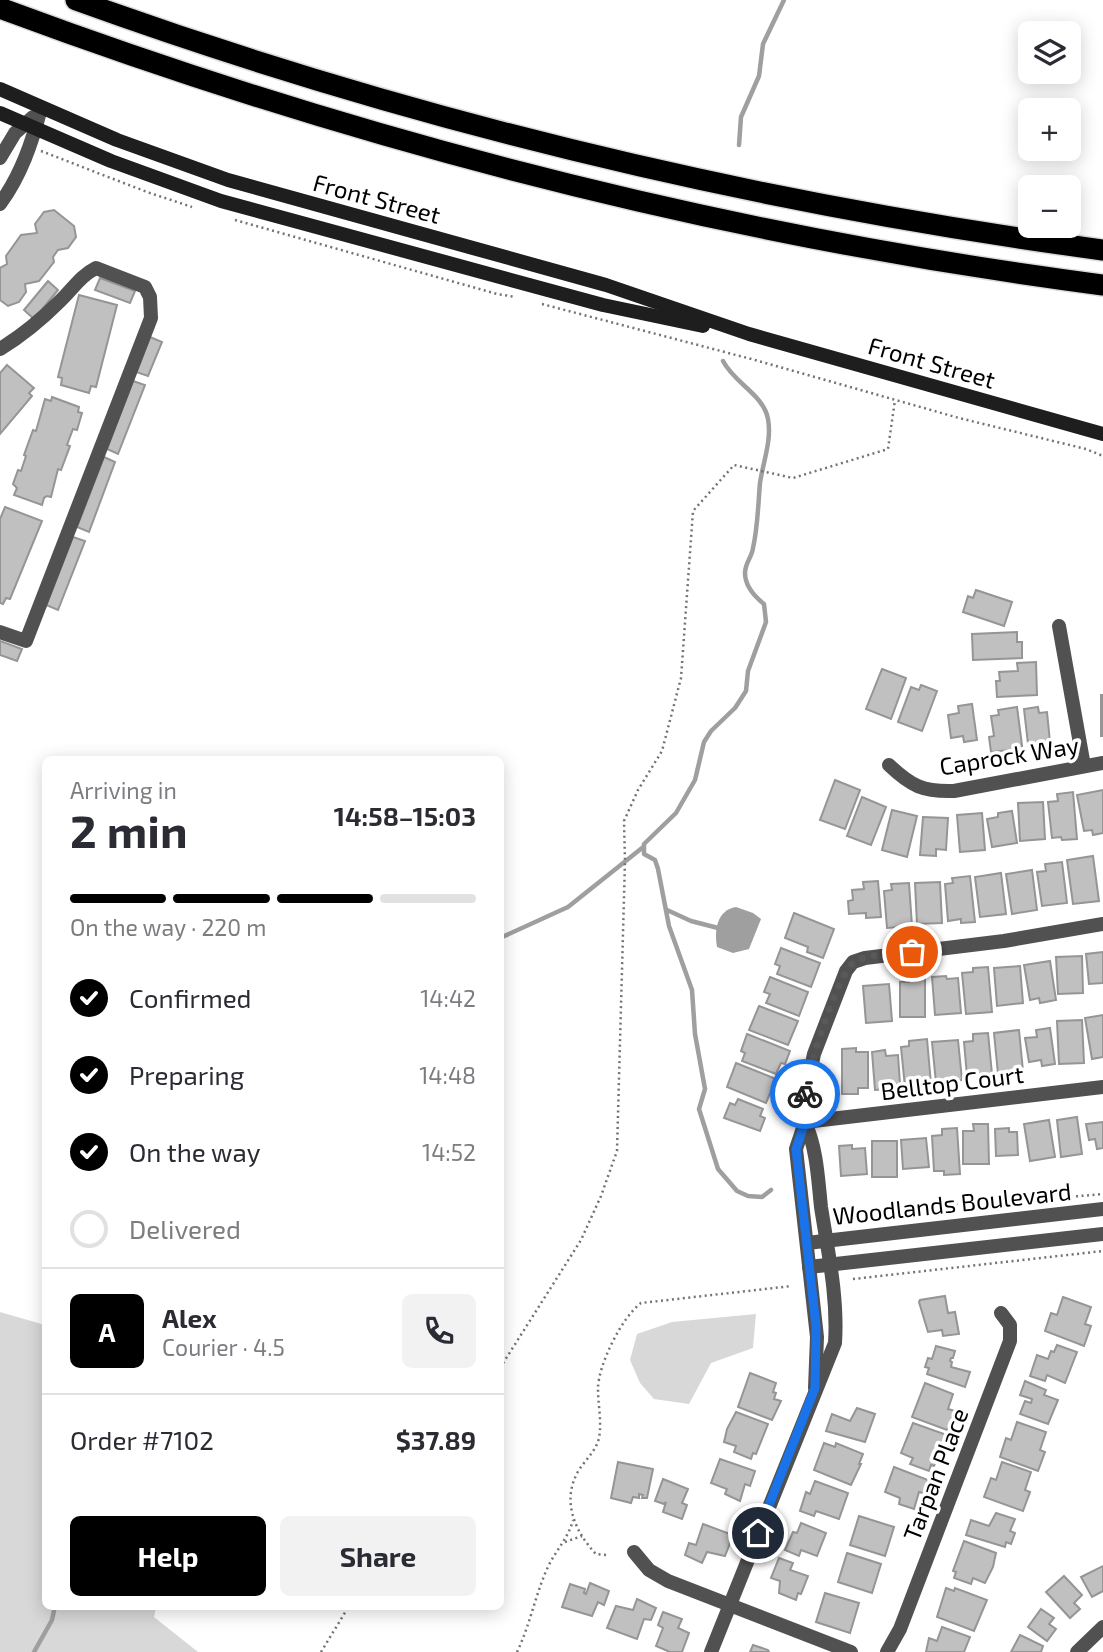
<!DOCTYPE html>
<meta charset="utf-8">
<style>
body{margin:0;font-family:"Exo 2",sans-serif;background:#f2f2f3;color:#2b2b33;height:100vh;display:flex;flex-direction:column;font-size:26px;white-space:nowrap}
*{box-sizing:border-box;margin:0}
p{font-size:23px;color:#7c7c81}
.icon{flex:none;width:38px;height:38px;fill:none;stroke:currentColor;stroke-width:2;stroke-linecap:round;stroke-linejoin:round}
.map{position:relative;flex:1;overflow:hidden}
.panel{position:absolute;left:42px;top:756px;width:462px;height:854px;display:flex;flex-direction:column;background:#fff;border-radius:10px;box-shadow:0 4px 18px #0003}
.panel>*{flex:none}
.controls{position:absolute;left:1018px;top:21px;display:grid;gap:14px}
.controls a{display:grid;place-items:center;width:63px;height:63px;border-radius:10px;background:#fff;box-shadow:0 4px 18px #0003;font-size:35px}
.pin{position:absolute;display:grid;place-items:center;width:60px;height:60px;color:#fff;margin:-30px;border:4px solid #fff;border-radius:50%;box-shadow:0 2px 7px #0007}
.courier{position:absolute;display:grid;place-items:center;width:70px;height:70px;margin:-35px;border:5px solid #1a73e8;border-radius:50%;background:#fff;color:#222;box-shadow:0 2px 9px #0007}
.headline em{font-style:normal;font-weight:700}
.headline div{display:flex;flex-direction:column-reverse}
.headline{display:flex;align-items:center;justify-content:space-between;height:119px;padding:0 28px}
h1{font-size:46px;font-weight:700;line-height:52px}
.bar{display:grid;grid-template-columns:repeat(4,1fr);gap:10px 7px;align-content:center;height:84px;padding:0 28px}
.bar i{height:9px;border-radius:5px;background:#e1e1e2}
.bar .on{background:#000}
.bar p{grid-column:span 4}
.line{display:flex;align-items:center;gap:18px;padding:0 28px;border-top:2px solid #e1e1e2}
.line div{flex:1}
.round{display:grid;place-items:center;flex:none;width:74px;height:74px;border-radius:10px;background:#f2f2f3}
ol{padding:0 28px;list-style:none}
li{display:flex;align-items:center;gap:21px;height:77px}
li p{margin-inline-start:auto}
li .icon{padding:7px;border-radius:50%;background:#000;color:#fff;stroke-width:4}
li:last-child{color:#7c7c81}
li i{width:38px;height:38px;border:4px solid #e1e1e2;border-radius:50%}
.button{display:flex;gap:14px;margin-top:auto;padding:14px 28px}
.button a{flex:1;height:80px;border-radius:10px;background:#000;color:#fff;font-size:28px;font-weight:700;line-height:80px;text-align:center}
.button a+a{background:#f2f2f3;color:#2b2b33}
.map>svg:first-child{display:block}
.green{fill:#d8d8d8}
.water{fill:#9f9f9f}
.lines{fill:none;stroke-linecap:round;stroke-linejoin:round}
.stream{stroke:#9f9f9f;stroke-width:4.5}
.building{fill:#c0c0c0;stroke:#959595;stroke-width:2}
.motorway-casing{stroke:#dbdbdb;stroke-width:24}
.path{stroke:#737373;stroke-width:2.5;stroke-dasharray:2 3.5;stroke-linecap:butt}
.minor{stroke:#515151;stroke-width:14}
.tertiary{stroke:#515151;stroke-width:14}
.secondary{stroke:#1e1e1e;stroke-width:14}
.motorway{stroke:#000;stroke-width:21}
.done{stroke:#595959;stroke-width:7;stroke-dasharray:0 12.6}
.route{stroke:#1a73e8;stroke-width:9}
.labels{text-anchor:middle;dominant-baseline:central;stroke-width:7;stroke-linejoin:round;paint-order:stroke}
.street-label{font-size:24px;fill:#000;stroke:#fff}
</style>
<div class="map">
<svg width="1103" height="1652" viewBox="0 0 1103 1652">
<rect width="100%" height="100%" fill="#fff"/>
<!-- green -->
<g class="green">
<path d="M0 1312 45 1325 46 1606 156 1607 154 1617 198 1652H0Z"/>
<path d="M756 1314 753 1348 711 1363 689 1404 654 1399 640 1383 630 1360 637 1334 672 1322Z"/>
</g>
<!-- water -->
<path class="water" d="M736 907 753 913 761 919 749 949 733 953 717 947C714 930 717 910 736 907Z"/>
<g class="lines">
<!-- stream -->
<g class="stream">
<path d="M739 145 741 117 759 76 763 44 784 0"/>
<path d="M723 361C734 383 764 395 768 419 772 440 763 462 760 483 758 505 758 526 753 548 752 557 745 563 745 573 745 586 754 596 764 604L766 622 748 671 746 691 735 708 711 731 704 742 695 780 676 813 644 844V854L655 860 658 869 669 926 692 990 695 1034 705 1089 699 1109 718 1169 737 1191 748 1196 762 1197 771 1190"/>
<path d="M667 910 691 921 722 929"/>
<path d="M500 938 568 907 642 848"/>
<path d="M34 1652 52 1620 55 1606"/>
</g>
</g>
<!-- building -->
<g class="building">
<path d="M54 210 74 226 76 237 68 248 58 250 53 257 54 262 39 281 25 284 26 292 19 302 8 306 0 300V268L7 264 6 256 21 235 37 233 35 224 44 212Z"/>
<path d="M100 278 135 291 130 303 95 290Z"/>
<path d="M48 281 58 290 34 319 24 310Z"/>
<path d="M79 295 117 305 96 387 91 386 89 393 61 385 62 378 58 377Z"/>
<path d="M150 337 162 342 148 376 136 372Z"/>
<path d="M7 365 34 388 29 393 32 396 0 434V373Z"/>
<path d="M133 381 145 385 118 454 107 449Z"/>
<path d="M52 397 79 407 78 412 82 413 77 430 73 429 67 445 70 446 61 470 58 469 51 497 47 496 44 498 42 505 14 495 17 488 13 484 18 470 21 471 26 456 24 455 33 430 36 431 45 399 51 401Z"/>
<path d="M104 457 115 462 89 532 77 527Z"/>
<path d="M5 507 42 521 10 599 6 598 3 604 0 603V519Z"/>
<path d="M73 537 85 541 58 610 46 605Z"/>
<path d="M976 590 1012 602 1004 626 963 612 968 596 973 598Z"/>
<path d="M1017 632V642H1022V658L973 660 972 634Z"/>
<path d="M0 641 22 649 17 661 0 655Z"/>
<path d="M1036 662 1037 695 997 697 996 681H1000L999 672 1018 671 1017 663Z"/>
<path d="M882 669 906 678 891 719 866 709Z"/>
<path d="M921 685 937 691 922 731 898 722 911 687 919 690Z"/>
<rect x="1101" y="695" width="2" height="41"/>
<path d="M972 704 977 740 964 742 963 736 951 738 948 715 959 713 958 706Z"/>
<path d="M1017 707 1023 753 1010 755 1009 750 991 752 989 737 994 736 991 716 999 715 998 710Z"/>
<path d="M1038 707 1039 713 1047 712 1050 742 1028 744 1024 709Z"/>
<path d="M835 780 860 790 845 829 820 820Z"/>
<path d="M1103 790V833L1093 835 1092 830 1084 831 1077 795Z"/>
<path d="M1073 792 1077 839 1062 840 1061 837 1052 838 1048 802 1058 801 1057 794Z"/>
<path d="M862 797 886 807 871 845 847 836Z"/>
<path d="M1043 802 1045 839 1020 841 1018 803Z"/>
<path d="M892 810 917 816 907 857 882 850Z"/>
<path d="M1012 811 1017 843 992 847 987 819 998 817V813Z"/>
<path d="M982 813 985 850 960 852 957 815Z"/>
<path d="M923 817 948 818 946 850 936 849V856L920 855Z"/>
<path d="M1093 856 1099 901 1073 904 1067 860Z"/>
<path d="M1062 862 1067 903 1042 906 1037 872 1046 871 1045 864Z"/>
<path d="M1032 870 1037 910 1012 914 1006 874Z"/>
<path d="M1001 873 1006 914 980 917 975 877Z"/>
<path d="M970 876 975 922 961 923V919L948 921 945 884 953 883 952 878Z"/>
<path d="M878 881 881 917 866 918V913L849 914 848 901 853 900 852 890 864 889 863 882Z"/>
<path d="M940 882 942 923 917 924 915 883Z"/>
<path d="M909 883 912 926 887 928 884 891 892 890 891 884Z"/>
<path d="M794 913 834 929 823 958 807 952 808 947 785 938Z"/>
<path d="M781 948 820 963 811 987 777 974 780 966 775 964Z"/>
<path d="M1103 952V983L1089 984 1086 954Z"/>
<path d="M1082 956 1083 993 1058 994 1056 957Z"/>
<path d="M1050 961 1056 1000 1040 1003 1039 998 1030 1000 1024 965Z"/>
<path d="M1020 966 1023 1003 997 1006 994 968Z"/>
<path d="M988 967 992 1012 966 1014 962 973 973 972V968Z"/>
<path d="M909 975H925V1017H900V982H909Z"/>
<path d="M946 976 947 979 958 978 961 1013 935 1015 932 977Z"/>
<path d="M770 977 808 992 799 1016 766 1003 770 994 764 992Z"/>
<path d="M889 984 892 1021 866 1023 863 986Z"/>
<path d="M759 1006 798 1021 788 1045 749 1030Z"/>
<path d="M1103 1015V1057L1092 1059 1085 1018Z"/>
<path d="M1082 1020 1084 1063 1059 1064 1057 1021Z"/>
<path d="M1050 1028 1055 1064 1042 1066 1041 1060 1029 1062 1025 1038 1037 1037 1036 1030Z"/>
<path d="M1019 1030 1023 1071 998 1074 994 1033Z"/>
<path d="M988 1033 992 1074 967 1076 964 1042 973 1041V1034Z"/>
<path d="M747 1034 790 1051 785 1064 781 1063 776 1074 742 1061 745 1053 741 1051Z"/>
<path d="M927 1039 931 1084 905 1087 901 1047 909 1046V1041Z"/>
<path d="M958 1040 962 1080 936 1083 932 1042Z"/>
<path d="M856 1048V1052H868V1088H858V1094H842V1049Z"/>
<path d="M885 1050 886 1056 898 1055 900 1084 889 1085 890 1089 875 1090 872 1052Z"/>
<path d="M736 1063 776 1079 766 1103 727 1087Z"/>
<path d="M738 1099 763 1109 760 1116 765 1118 760 1131 724 1118 730 1103 735 1105Z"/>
<path d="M1077 1117 1082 1154 1061 1157 1057 1120Z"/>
<path d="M1049 1120 1055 1157 1030 1161 1024 1124Z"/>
<path d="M1103 1122V1148L1097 1149 1095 1139 1089 1140 1086 1124Z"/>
<path d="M973 1124H988L989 1164H963V1131H974Z"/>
<path d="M957 1128 960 1174 944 1175V1171H934L932 1136 942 1135V1129Z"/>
<path d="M1009 1128V1132H1017L1018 1155 996 1156 995 1129Z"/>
<path d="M926 1138 929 1167 903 1169 901 1140Z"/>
<rect x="872" y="1141" width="25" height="36"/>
<path d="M852 1145V1149L865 1148 867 1174 841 1176 839 1146Z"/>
<path d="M945 1296 948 1313 955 1312 959 1334 943 1336 942 1330 928 1332 919 1302 920 1300Z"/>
<path d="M1063 1297 1091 1307 1085 1324 1091 1326 1084 1346 1045 1331 1051 1313 1057 1315Z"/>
<path d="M1057 1345 1077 1352 1065 1383 1047 1375 1045 1381 1030 1376 1037 1355 1048 1359 1051 1351 1054 1352Z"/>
<path d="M936 1346 955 1351 953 1358H951L950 1361 952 1362 951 1367 970 1372 965 1387 927 1374 929 1368 925 1367 928 1358 932 1359Z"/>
<path d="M750 1373 776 1383 773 1392 776 1393 774 1399 781 1401 772 1420 738 1407Z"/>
<path d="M1025 1381 1046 1390 1044 1395 1058 1400 1048 1424 1020 1414 1025 1401 1031 1403 1032 1399 1020 1395Z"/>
<path d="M925 1383 953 1394 948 1409 955 1411 947 1430 912 1417Z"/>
<path d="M857 1408 875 1414 865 1442 826 1431 832 1414 850 1421Z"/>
<path d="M736 1412 768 1424 756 1454 753 1453 751 1459 734 1452 736 1446 724 1442 727 1429Z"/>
<path d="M1017 1422 1046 1432 1040 1450 1045 1452 1038 1471 1000 1457 1006 1438 1011 1440Z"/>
<path d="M913 1423 947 1435 934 1466 931 1465 929 1471 910 1464 913 1458 901 1453Z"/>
<path d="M824 1443 835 1447 836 1443 863 1454 859 1464H861L851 1485 814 1470Z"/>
<path d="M720 1459 755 1471 750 1486 745 1484 740 1501 725 1494 727 1489 711 1483Z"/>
<path d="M618 1462 653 1469 647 1498H642L643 1495 639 1494V1498L633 1497 631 1503 611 1498Z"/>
<path d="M1002 1462 1031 1472 1025 1490 1030 1492 1023 1511 984 1497 991 1478 996 1480Z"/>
<path d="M894 1467 928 1480 923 1493 919 1492 914 1509 899 1504 900 1498 885 1492Z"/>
<path d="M663 1479 688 1489 682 1503 687 1505 682 1519 663 1512 666 1502 664 1504 655 1501Z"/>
<path d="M815 1481 848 1493 839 1519 816 1511 814 1516 800 1511 806 1492 810 1494Z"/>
<path d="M996 1513 1015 1519 1010 1531 1015 1533 1011 1544 1006 1542 1005 1547 966 1535 971 1520 989 1526Z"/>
<path d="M859 1516 894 1527 885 1556 850 1545Z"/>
<path d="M801 1523 826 1533 817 1556 801 1550 799 1556 785 1550 793 1532 797 1533Z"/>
<path d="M703 1524 733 1535 725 1556 707 1552 702 1563 685 1555 689 1543 696 1545Z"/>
<path d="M964 1541 996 1553 993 1567 985 1583 973 1578 971 1584 954 1578 956 1572 953 1571Z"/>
<path d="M847 1553 881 1564 872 1593 838 1582Z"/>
<path d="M779 1558 793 1563 790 1570 808 1576 801 1594 798 1593 796 1600 779 1593 780 1581 771 1578Z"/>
<path d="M1103 1566V1591L1092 1597 1081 1577Z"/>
<path d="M1064 1576 1082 1595 1074 1603 1080 1609 1070 1618 1046 1592Z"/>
<path d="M590 1583 609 1591 604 1605 598 1602 592 1616 562 1607 570 1584 585 1589 584 1593 586 1594Z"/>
<path d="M946 1588 954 1591 955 1588 987 1600 974 1631 937 1617Z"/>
<path d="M825 1593 859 1603 850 1633 816 1622Z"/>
<path d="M637 1599 656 1608 651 1620 644 1619 637 1639 607 1628 616 1606 633 1610Z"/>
<path d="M1041 1609 1054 1618 1049 1624 1056 1629 1047 1641 1028 1627Z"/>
<path d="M663 1612 682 1619 678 1628 689 1633 682 1652H670L656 1646 663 1628 658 1625Z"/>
<path d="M942 1627 970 1637 964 1652H926L929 1638 937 1641Z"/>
<path d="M1020 1635 1043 1646 1041 1652H1011Z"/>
<path d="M753 1645 768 1650 769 1652H750Z"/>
</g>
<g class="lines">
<!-- motorway casing -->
<g class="motorway-casing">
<g id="motorway">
<path d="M76 0C408 120 753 203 1103 250"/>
<path d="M0 8C357 141 725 236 1103 285"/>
</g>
</g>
<!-- path -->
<g class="path">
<path d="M41 151 147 192 192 207"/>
<path d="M235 220 497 294 516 297"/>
<path d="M542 304 755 360 959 418 1086 449 1103 456"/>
<path d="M846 1216C931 1203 1017 1202 1103 1194"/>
<path d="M853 1279 1103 1251"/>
<path d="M500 1368 581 1240 601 1196 617 1151 625 861 624 821 638 790 662 751 681 678 693 511 734 465 793 478 888 449 895 400"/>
<path d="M565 1542 582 1536"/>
<path d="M606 1555 596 1554C574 1531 561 1499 579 1470 586 1459 596 1451 599 1438 602 1422 598 1405 598 1389 598 1365 622 1317 641 1303L792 1286"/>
<path d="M321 1652 349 1606"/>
<path d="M517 1652C530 1625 535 1596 547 1569 555 1551 568 1539 573 1520"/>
</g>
<!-- minor -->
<g class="minor">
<path d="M0 349C23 335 41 320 60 301 73 289 80 276 96 268L145 287 150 297 151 318 26 641 0 632"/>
<path d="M1059 626 1084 766"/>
<path d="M889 765C911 786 923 792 954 791L1103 763"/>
<path d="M805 1122 1103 1087"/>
<path d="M815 1388 817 1337 796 1149 805 1122 806 1092 814 1054 846 971 853 962 865 958 1004 941 1103 924"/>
<path d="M634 1552 649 1570 668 1581 851 1652"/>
<path d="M711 1652 835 1343C838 1297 828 1252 821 1207 818 1179 817 1149 805 1122"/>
<path d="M887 1652 900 1629 1010 1341V1325L1001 1313"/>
<path d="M1077 1652 1103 1627"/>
</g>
<!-- tertiary -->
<g class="tertiary">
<path d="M0 158 15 133 33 117"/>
<path d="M0 204C21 175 32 143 41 108"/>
<path d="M807 1243 1103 1209"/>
<path d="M809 1267 1103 1234"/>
</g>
<!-- secondary -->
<g class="secondary">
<path d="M0 89 117 140 228 180 606 285 749 334 1103 434"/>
<path d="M0 113 111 161 221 201 603 305 703 326"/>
</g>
<!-- motorway -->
<use href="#motorway" class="motorway"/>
</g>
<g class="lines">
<!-- done -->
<path class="done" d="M805 1094C807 1072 837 974 854 962 866 954 898 953 912 952"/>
<!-- route -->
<path class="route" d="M758 1533 815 1388 816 1326 796 1149 805 1122V1094"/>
</g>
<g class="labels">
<!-- street labels -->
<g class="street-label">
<text transform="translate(377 198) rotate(15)">Front Street</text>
<text transform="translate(932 362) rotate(16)">Front Street</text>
<text transform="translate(1009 755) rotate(-9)">Caprock Way</text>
<text transform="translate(952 1082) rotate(-7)">Belltop Court</text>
<text transform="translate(952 1203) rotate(-6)">Woodlands Boulevard</text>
<text transform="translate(935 1474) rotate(-69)">Tarpan Place</text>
</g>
</g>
</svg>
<div class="controls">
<a><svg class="icon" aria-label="layers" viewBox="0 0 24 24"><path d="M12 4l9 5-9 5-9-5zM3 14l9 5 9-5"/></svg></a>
<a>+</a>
<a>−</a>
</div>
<div class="pin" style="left:912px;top:952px;background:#ea580c"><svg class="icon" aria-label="bag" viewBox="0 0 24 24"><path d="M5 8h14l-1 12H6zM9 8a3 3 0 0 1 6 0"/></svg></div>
<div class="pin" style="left:758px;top:1533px;background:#1f2937"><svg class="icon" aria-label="home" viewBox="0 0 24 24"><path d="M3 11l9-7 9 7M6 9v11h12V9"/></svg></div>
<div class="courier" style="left:805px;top:1094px"><svg class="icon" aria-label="bike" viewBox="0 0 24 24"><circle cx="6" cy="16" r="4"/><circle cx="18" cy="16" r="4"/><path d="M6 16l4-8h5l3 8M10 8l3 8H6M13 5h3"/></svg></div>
<section class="panel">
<div class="headline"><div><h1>2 min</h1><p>Arriving in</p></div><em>14:58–15:03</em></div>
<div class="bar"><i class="on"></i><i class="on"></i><i class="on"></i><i></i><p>On the way · 220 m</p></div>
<ol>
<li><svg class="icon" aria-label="check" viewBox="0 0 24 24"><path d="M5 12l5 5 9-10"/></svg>Confirmed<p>14:42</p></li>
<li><svg class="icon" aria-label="check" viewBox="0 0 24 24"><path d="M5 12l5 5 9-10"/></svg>Preparing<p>14:48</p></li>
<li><svg class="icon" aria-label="check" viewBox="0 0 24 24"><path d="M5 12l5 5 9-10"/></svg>On the way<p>14:52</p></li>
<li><i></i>Delivered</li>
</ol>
<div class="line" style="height:126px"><b class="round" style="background:#000;color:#fff">A</b><div><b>Alex</b><p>Courier · 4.5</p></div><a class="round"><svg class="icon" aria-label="phone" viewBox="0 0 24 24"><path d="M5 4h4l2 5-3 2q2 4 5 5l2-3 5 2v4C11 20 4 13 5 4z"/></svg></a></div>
<div class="line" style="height:91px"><div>Order #7102</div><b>$37.89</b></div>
<div class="button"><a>Help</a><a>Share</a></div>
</section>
</div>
